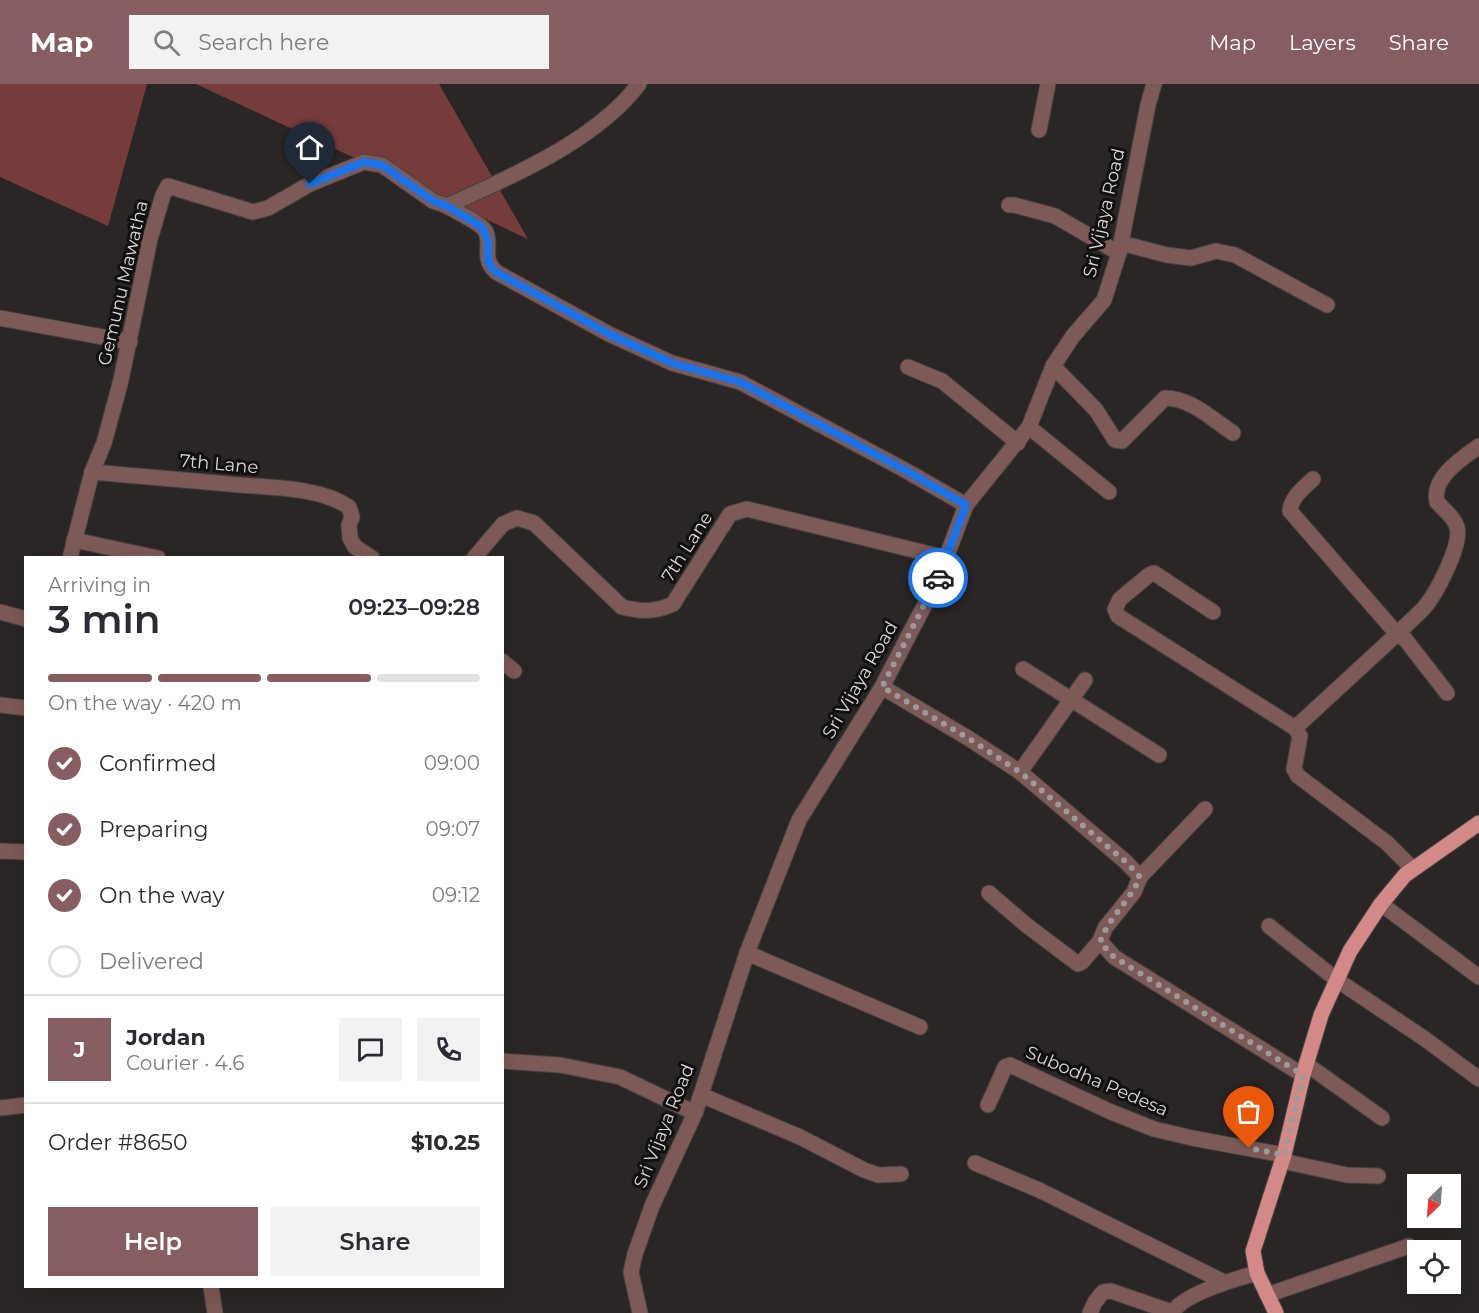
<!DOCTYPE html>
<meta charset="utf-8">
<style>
body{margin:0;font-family:Montserrat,sans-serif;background:#f2f2f3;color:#2b2b33;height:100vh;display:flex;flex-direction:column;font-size:22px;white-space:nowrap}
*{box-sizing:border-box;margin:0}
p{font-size:20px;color:#7c7c81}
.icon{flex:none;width:33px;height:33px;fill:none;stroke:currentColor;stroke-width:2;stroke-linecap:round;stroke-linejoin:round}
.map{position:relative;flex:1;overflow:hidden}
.panel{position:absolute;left:24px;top:472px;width:480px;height:732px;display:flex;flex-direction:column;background:#fff;border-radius:0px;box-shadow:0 6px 24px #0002}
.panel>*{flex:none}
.needle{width:39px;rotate:205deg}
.fabs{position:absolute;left:1407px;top:1090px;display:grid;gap:12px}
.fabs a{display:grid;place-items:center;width:54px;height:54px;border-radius:0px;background:#fff;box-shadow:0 6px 24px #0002;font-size:30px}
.pin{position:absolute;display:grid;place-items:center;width:51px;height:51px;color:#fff;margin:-62px -26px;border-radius:50% 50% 50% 0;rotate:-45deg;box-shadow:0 0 6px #0007}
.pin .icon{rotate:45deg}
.courier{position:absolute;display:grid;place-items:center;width:60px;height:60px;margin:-30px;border:4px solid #1a73e8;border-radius:50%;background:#fff;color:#222;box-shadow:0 2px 8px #0007}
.head em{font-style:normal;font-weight:600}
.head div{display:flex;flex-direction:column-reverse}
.head{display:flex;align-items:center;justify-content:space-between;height:102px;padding:0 24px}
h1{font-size:39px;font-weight:600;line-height:45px}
.bar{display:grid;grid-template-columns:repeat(4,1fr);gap:9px 6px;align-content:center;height:72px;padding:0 24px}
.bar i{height:8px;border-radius:4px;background:#e1e1e2}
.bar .on{background:#865d61}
.bar p{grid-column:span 4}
.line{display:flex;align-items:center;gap:15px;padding:0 24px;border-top:2px solid #e1e1e2}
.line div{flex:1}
.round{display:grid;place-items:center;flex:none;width:63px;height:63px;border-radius:0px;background:#f2f2f3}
ol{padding:0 24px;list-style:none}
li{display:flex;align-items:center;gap:18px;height:66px}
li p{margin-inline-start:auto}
li .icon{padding:6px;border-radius:50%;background:#865d61;color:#fff;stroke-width:4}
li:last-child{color:#7c7c81}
li i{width:33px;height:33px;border:3px solid #e1e1e2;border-radius:50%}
.cta{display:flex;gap:12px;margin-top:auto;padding:12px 24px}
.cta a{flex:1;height:69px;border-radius:0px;background:#865d61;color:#fff;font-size:24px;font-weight:600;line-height:69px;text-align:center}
.cta a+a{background:#f2f2f3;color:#2b2b33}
header{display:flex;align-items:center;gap:36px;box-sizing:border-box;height:84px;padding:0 30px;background:#865d61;color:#fff}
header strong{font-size:28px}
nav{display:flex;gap:33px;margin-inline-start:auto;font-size:21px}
.search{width:420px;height:54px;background:#f2f2f3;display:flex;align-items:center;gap:15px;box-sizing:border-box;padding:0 21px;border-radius:0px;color:#7c7c81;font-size:22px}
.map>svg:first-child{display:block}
.green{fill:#763c3c}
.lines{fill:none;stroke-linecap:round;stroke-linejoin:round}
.minor-casing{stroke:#464242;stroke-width:17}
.major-casing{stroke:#464242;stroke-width:17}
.minor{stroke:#7d5957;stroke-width:15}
.major{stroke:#d38987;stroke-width:15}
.done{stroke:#9d9a99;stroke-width:6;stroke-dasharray:0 10.8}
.route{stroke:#1a73e8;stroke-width:8}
.labels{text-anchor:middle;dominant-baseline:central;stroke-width:6;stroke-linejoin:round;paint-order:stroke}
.street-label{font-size:18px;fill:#dbd8d8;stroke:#110f0f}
</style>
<header>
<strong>Map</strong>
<div class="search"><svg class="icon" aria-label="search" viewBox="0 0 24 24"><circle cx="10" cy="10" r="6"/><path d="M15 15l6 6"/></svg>Search here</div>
<nav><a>Map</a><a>Layers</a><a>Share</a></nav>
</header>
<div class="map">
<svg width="1479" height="1229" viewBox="0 0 1479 1229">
<rect width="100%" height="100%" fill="#2a2625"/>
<!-- green -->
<g class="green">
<path d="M0 0H147L108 142 0 93Z"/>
<path d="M196 0H439L528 155Z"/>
</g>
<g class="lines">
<!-- minor casing -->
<g class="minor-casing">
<g id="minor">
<path d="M1039 46 1048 0"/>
<path d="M1009 121H1014L1055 132 1119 169"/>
<path d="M447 122C456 128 482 139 486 148 492 164 481 174 496 188L609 250 672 279 740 298 903 385 966 421"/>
<path d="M1121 159 1167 171 1191 174 1216 167 1235 171 1327 221"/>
<path d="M0 234 130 258"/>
<path d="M1053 282 1096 326 1115 356 1122 357 1165 314C1191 314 1213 336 1233 349"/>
<path d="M908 283 942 297 1018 359"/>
<path d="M1029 343 1109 408"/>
<path d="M92 388C137 392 183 396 229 400 266 404 317 402 349 423L352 433 349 441 350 454 355 463 372 474"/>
<path d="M1313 395C1304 404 1291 413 1290 427L1397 550C1406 541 1415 533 1424 524 1436 510 1462 461 1457 443 1454 433 1443 425 1437 418 1431 394 1462 374 1479 362"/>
<path d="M74 456 158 474"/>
<path d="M70 474 92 388 104 359 121 296 150 155 163 111 168 102 253 128 268 124 310 100 364 78 382 81 433 117 447 122C510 93 596 57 639 0"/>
<path d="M474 474 503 440 517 434 534 439 622 523C642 528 655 528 673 520L730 430 747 425 946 474"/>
<path d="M0 528 26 535"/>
<path d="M1213 528 1154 489 1149 491 1120 515 1115 525 1118 532 1295 644 1300 652 1294 685 1298 692 1387 759 1412 784"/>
<path d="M502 577 514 587"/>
<path d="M1023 585 1159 671"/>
<path d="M882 603 968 654 1020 688 1126 778 1140 793"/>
<path d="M0 621 26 624"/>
<path d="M1295 644 1397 550 1405 555 1447 609"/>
<path d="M1020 688 1085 596"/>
<path d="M0 767 26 768"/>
<path d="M989 809 1025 840 1078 880 1082 878 1100 857 1105 844 1134 808 1140 793 1205 725"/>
<path d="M1381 820 1479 893"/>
<path d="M1269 842 1337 896 1425 955 1479 995"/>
<path d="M1100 857 1114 873 1303 991"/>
<path d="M747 869 920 943"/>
<path d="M502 977 560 981 620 993 695 1029"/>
<path d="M1306 980 1382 1034"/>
<path d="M701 1011 800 1053 864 1086 878 1091 901 1090"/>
<path d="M988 1021 1005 983 1010 981 1111 1028 1154 1045 1192 1054 1284 1071"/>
<path d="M0 1024 26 1021"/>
<path d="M1282 1077 1347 1091 1378 1092"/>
<path d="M975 1079 1039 1106 1224 1198"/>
<path d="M211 1203 215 1229"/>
<path d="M1267 1211 1409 1162"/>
<path d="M640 1229 631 1188 635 1170 652 1122 695 1029 747 869 799 736 882 603 911 547 937 498 966 421 1029 343 1053 282 1073 252 1104 216 1119 169 1148 21 1154 0"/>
<path d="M1090 1229 1095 1218 1103 1208 1111 1207 1172 1228"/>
<path d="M1172 1229C1183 1210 1235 1195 1257 1189"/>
</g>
</g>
<!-- major casing -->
<g class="major-casing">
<path id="major" d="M1276 1229 1257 1189 1253 1167 1284 1071 1303 991 1321 931 1350 867 1381 820 1405 791 1479 739"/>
</g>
<!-- minor -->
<use href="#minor" class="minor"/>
<!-- major -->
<use href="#major" class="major"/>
</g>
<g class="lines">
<!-- done -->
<path class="done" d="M938 494 882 603 968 654 1020 688 1126 778 1140 793C1130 817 1109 833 1100 858L1114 873 1303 991 1284 1071 1249 1064"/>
<!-- route -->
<path class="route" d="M310 100 364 78 382 81 433 117 447 122 482 143 488 157V176L491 183 496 188 609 250 672 279 740 298 903 385 966 421 938 494"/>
</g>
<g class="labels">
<!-- street labels -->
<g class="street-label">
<text transform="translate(1104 129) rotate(-77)">Sri Vijaya Road</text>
<text transform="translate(123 199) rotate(-77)">Gemunu Mawatha</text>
<text transform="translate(219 380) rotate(5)">7th Lane</text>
<text transform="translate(687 463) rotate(-58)">7th Lane</text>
<text transform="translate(860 596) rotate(-60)">Sri Vijaya Road</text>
<text transform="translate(1097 997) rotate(23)">Subodha Pedesa</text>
<text transform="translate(664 1042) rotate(-68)">Sri Vijaya Road</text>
</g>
</g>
</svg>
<div class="fabs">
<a><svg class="needle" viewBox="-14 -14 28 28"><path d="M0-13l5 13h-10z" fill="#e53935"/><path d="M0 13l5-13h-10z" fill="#7c7c81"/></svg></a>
<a><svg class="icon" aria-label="locate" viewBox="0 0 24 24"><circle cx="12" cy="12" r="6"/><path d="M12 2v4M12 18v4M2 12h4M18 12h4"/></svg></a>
</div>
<div class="pin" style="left:1249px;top:1064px;background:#ea580c"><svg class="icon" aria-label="bag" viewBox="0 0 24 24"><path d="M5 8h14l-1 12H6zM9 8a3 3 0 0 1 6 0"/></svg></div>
<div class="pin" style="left:310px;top:100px;background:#1f2937"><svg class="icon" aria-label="home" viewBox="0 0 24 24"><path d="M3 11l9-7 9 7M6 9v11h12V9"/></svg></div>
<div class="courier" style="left:938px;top:494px"><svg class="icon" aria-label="car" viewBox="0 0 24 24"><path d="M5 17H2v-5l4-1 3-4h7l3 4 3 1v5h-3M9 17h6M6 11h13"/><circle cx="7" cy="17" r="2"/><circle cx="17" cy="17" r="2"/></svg></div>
<section class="panel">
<div class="head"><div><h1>3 min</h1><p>Arriving in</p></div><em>09:23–09:28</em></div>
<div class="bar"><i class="on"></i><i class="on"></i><i class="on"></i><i></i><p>On the way · 420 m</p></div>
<ol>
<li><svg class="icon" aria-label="check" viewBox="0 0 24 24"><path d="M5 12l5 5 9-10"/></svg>Confirmed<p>09:00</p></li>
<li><svg class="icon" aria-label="check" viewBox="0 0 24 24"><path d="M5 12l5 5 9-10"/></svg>Preparing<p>09:07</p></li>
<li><svg class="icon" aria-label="check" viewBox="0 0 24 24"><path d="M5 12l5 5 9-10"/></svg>On the way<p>09:12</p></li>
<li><i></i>Delivered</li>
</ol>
<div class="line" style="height:108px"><b class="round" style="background:#865d61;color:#fff">J</b><div><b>Jordan</b><p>Courier · 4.6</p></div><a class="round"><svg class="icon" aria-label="chat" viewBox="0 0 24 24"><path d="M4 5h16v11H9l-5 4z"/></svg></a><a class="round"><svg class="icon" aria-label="phone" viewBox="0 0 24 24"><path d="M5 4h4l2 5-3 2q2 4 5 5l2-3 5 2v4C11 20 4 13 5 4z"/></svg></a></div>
<div class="line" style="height:78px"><div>Order #8650</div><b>$10.25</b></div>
<div class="cta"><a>Help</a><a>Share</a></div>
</section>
</div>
